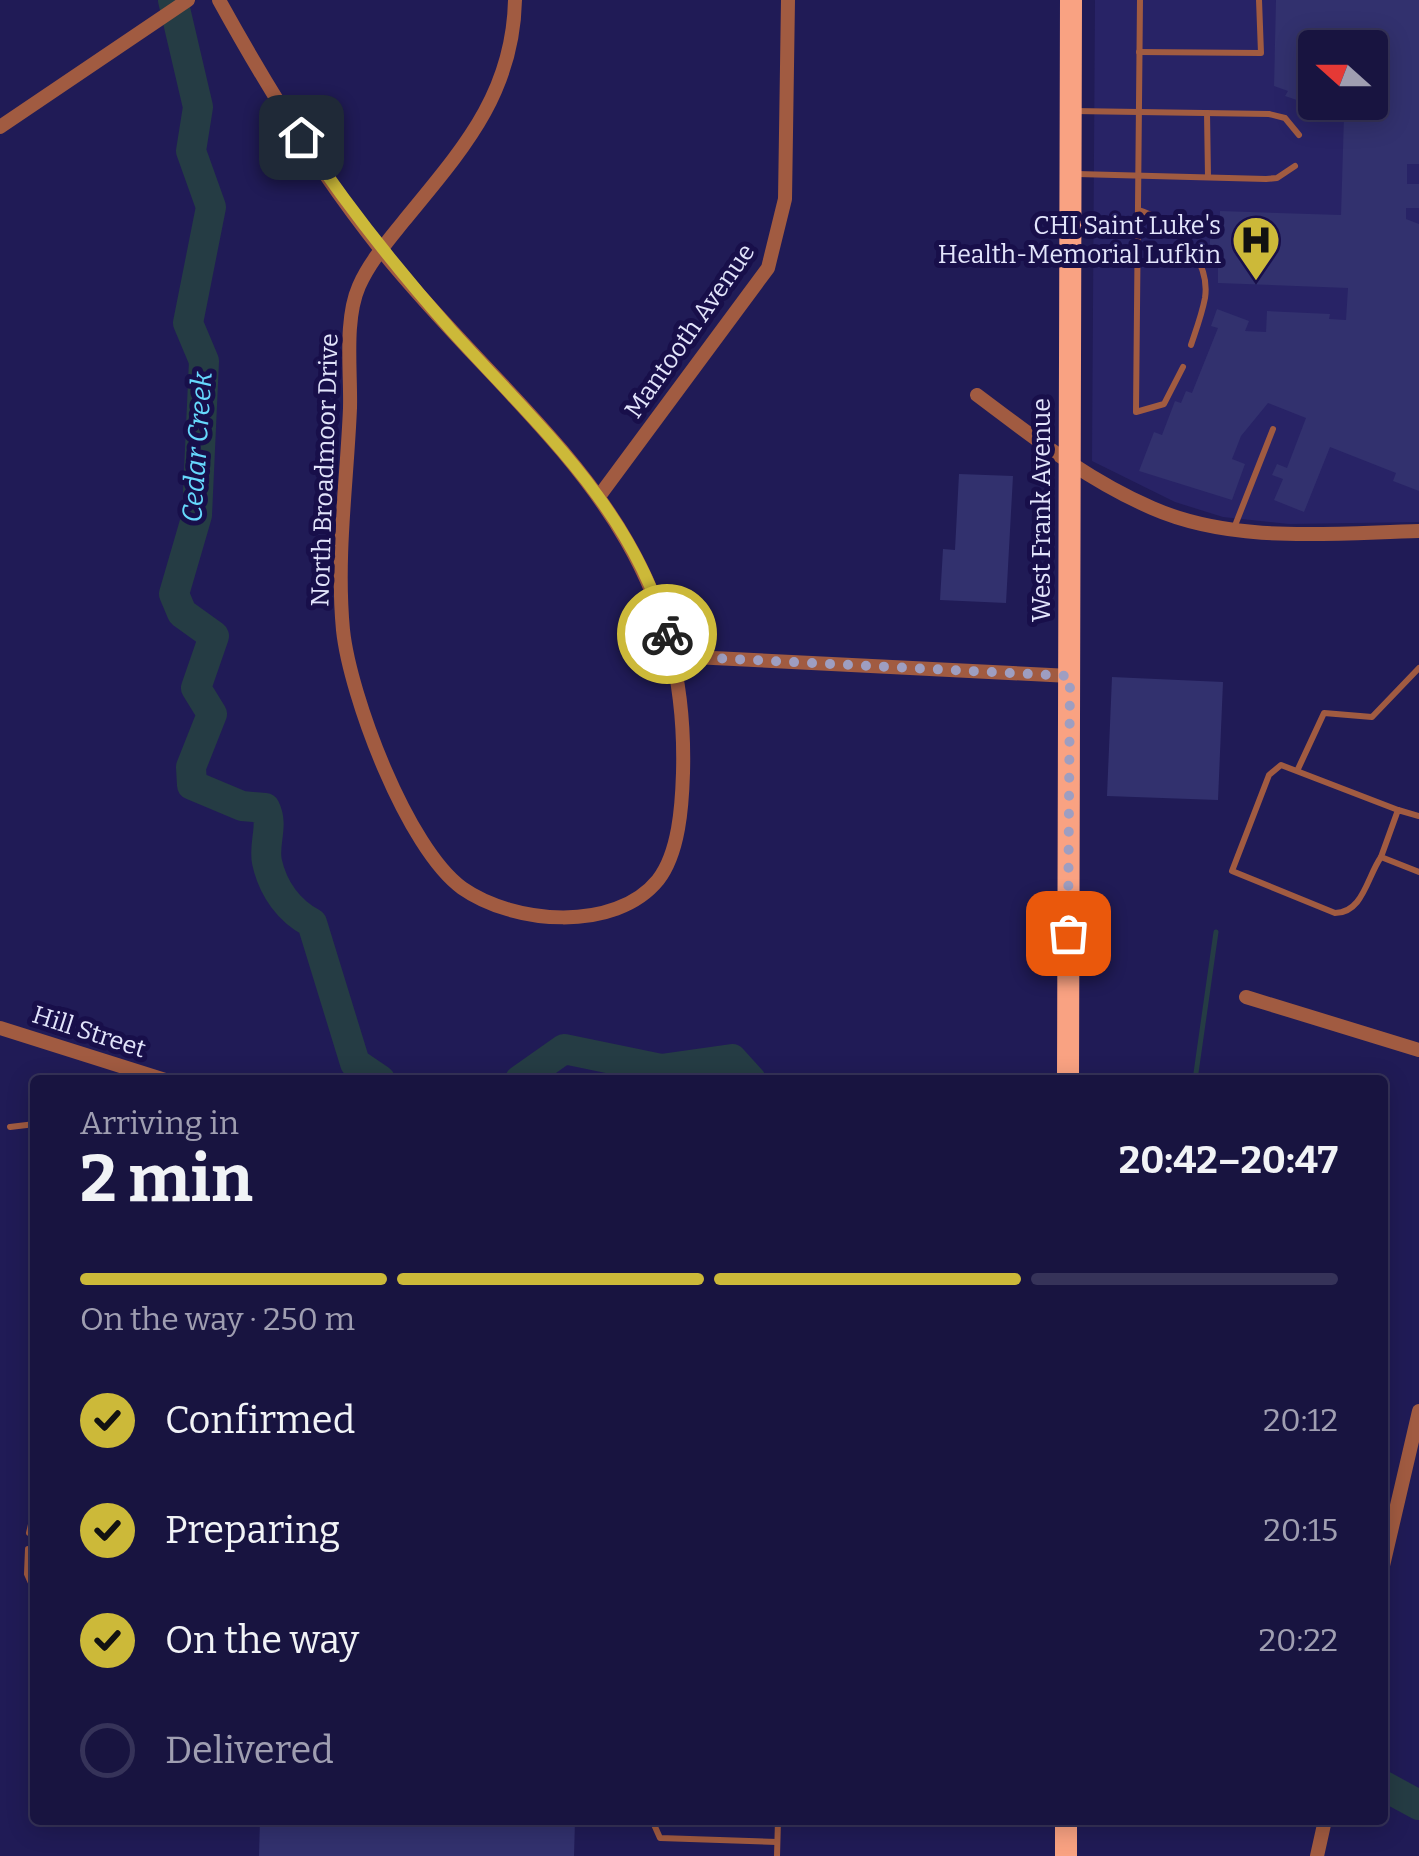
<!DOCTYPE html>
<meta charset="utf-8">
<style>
body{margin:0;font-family:Bitter,serif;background:#211d47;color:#f1f3f6;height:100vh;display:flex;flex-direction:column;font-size:38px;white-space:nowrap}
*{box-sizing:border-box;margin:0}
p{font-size:32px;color:#9f9eb1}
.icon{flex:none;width:55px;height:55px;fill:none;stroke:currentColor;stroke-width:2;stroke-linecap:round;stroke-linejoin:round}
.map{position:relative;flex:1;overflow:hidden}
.sheet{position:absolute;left:30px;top:1075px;width:1358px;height:750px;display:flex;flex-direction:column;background:#181440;border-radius:10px;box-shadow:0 5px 25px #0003,0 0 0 2px #363359}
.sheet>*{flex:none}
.needle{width:65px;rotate:291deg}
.fabs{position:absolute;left:1298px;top:30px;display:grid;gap:20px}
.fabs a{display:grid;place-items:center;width:90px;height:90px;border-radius:10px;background:#181440;box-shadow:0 5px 25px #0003,0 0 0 2px #363359;font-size:50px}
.pin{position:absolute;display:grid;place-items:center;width:85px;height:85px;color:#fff;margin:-42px;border-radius:20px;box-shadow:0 5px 15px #0006}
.courier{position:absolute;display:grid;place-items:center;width:100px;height:100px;margin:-50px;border:8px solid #ccb939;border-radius:50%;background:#fff;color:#222;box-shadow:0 2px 12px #0007}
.headline em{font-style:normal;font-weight:700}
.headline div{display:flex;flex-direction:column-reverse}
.headline{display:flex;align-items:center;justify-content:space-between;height:170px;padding:0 50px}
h1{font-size:65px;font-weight:700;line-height:75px}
.bar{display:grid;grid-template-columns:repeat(4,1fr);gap:15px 10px;align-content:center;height:120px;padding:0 50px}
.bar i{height:12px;border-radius:8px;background:#363359}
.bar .current{background:#ccb939}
.bar p{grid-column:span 4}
ol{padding:0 50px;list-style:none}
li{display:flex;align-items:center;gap:30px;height:110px}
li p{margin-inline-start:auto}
li .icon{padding:10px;border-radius:50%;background:#ccb939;color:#111;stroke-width:4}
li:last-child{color:#9f9eb1}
li i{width:55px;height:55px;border:5px solid #363359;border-radius:50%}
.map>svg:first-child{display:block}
.built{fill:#282366;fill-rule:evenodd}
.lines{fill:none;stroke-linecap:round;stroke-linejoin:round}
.stream{stroke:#253c44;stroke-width:5}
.river{stroke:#253c44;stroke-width:30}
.building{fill:#32316e;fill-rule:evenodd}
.service{stroke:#a15b41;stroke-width:6}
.minor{stroke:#a15b41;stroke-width:14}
.primary{stroke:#f9a282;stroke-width:22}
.done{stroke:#9e9ec1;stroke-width:10;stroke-dasharray:0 18}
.route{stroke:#ccb939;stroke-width:12}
.labels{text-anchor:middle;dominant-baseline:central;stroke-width:10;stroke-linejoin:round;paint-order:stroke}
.poi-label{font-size:25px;fill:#e2e4fb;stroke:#180f4a;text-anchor:end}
.street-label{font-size:25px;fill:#e2e4fb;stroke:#180f4a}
.water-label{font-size:28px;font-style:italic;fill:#66d9fd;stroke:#180f4a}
</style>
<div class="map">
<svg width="1419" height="1856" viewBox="0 0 1419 1856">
<rect width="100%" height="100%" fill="#201b56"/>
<!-- built -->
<path class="built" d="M1095 0H1419V522L1289 524 1223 517 1175 502 1092 461ZM1315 48H1370V102H1315Z"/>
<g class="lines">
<!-- stream -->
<path class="stream" d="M1195 1080 1216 932"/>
<!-- river -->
<g class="river">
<path d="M173 0 198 107 191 151 211 207 188 323 204 361 197 515 174 594 182 613 214 636 196 688 212 714 191 767 192 785 242 806 265 808C274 826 263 843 267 862 273 889 289 911 312 923L355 1063 380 1080"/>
<path d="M520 1080 564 1049 661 1069 732 1059 751 1080"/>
<path d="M1382 1785 1419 1805"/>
</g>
</g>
<!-- building -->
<g class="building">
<path d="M1276 0H1419V164H1407V184H1419V208H1406V219L1419 224V491L1393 481 1396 473 1330 447 1304 512 1274 500 1283 479 1272 475 1277 464 1287 468 1306 418 1268 403 1241 436 1232 459 1245 464 1232 500 1139 471 1154 432 1162 435 1175 401 1181 403 1186 391 1192 393 1218 328 1211 326 1217 309 1249 321 1245 331 1266 332 1267 311 1330 314 1329 319 1346 320 1348 288 1218 283V267H1209L1210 239H1219L1220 211 1341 215 1344 116 1285 96 1288 91 1274 86ZM1315 48H1370V102H1315Z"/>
<path d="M959 474 1013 476 1006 603 940 600 943 549 955 550Z"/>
<path d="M1112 677 1223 682 1218 800 1107 796Z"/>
<path d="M260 1820H575L574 1856H259Z"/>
</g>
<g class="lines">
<!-- service -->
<g class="service">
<path d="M1140 0 1136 412 1164 404 1183 367"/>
<path d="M1139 52 1261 53 1259 0"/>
<path d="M1074 111 1269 114 1285 118 1299 135"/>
<path d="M1207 113 1208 177"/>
<path d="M1077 174 1266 179 1277 178 1295 166"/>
<path d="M1138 210C1172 220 1211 258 1205 298 1202 314 1196 330 1191 345"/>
<path d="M1234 528 1273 429"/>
<path d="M1298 769 1324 713 1372 717 1419 668"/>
<path d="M1419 816 1398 810 1381 857 1419 872"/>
<path d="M1381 857C1367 877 1363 913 1335 913L1232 871 1269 775 1281 765 1398 810"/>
<path d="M10 1127 35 1124"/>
<path d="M29 1533 35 1507"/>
<path d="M28 1549 27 1574 35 1592"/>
<path d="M652 1820 660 1838 777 1842"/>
<path d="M777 1856 778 1820"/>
</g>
<!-- minor -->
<g class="minor">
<path d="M219 0C267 87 320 174 382 251 523 426 690 521 683 773 682 806 679 853 658 880 615 933 513 924 462 888 407 848 350 696 343 630 336 556 347 481 350 408 351 371 344 320 359 286 369 263 387 242 403 222 460 152 513 96 515 0"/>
<path d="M0 127 188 0"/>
<path d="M977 395C1033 437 1087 480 1152 508 1234 544 1331 533 1419 531"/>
<path d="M600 495 768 268 785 199 788 0"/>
<path d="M673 656 1070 676"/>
<path d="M1246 997 1419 1050"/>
<path d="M0 1028 165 1080"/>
<path d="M1382 1570 1419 1411"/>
<path d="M1317 1856 1325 1820"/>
</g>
<!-- primary -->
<g class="primary">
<path d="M1068 1080 1071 0"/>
<path d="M1066 1820V1856"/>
</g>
</g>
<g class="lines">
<!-- done -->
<path class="done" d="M667 634 673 656 1070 676 1068 933"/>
<!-- route -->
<path class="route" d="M301 137C347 206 397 269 452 331 535 423 633 509 667 634"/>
</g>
<!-- icons -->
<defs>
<g id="hospital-pin" transform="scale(2.5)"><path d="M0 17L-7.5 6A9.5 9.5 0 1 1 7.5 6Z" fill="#ccb939" stroke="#180f4a"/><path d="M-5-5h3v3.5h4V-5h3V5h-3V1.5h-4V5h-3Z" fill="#111"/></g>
</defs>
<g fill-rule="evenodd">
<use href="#hospital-pin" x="1256" y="240"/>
</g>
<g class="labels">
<!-- poi labels -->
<g class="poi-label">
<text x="1221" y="226">CHI Saint Luke's<tspan x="1221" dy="29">Health-Memorial Lufkin</tspan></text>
</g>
<!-- street labels -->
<g class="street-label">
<text transform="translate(690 331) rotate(-55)">Mantooth Avenue</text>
<text transform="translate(325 470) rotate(-88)">North Broadmoor Drive</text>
<text transform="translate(1042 510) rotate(-90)">West Frank Avenue</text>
<text transform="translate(89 1032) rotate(18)">Hill Street</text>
</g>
<!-- water labels -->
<g class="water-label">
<text transform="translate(197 447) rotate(-86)">Cedar Creek</text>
</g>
</g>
</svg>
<div class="fabs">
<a><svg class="needle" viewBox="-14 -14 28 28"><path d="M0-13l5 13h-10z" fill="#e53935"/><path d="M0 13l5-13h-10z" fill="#9f9eb1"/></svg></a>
</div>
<div class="pin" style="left:1068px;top:933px;background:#ea580c"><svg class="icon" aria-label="bag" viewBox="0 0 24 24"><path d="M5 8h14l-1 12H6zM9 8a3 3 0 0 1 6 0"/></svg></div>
<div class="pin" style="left:301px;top:137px;background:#1f2937"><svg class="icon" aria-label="home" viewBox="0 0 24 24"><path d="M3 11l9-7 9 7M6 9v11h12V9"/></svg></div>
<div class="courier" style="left:667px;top:634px"><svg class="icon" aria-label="bike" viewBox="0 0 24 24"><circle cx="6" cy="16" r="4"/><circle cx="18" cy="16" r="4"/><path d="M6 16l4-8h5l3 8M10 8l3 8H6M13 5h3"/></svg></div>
<section class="sheet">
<div class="headline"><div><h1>2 min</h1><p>Arriving in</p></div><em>20:42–20:47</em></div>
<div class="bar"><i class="current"></i><i class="current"></i><i class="current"></i><i></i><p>On the way · 250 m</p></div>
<ol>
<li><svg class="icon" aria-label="check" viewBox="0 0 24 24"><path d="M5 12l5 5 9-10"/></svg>Confirmed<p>20:12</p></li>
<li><svg class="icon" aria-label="check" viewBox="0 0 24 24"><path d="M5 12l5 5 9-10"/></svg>Preparing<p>20:15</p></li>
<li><svg class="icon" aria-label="check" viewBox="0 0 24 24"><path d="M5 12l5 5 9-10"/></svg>On the way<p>20:22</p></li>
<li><i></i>Delivered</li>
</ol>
</section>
</div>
